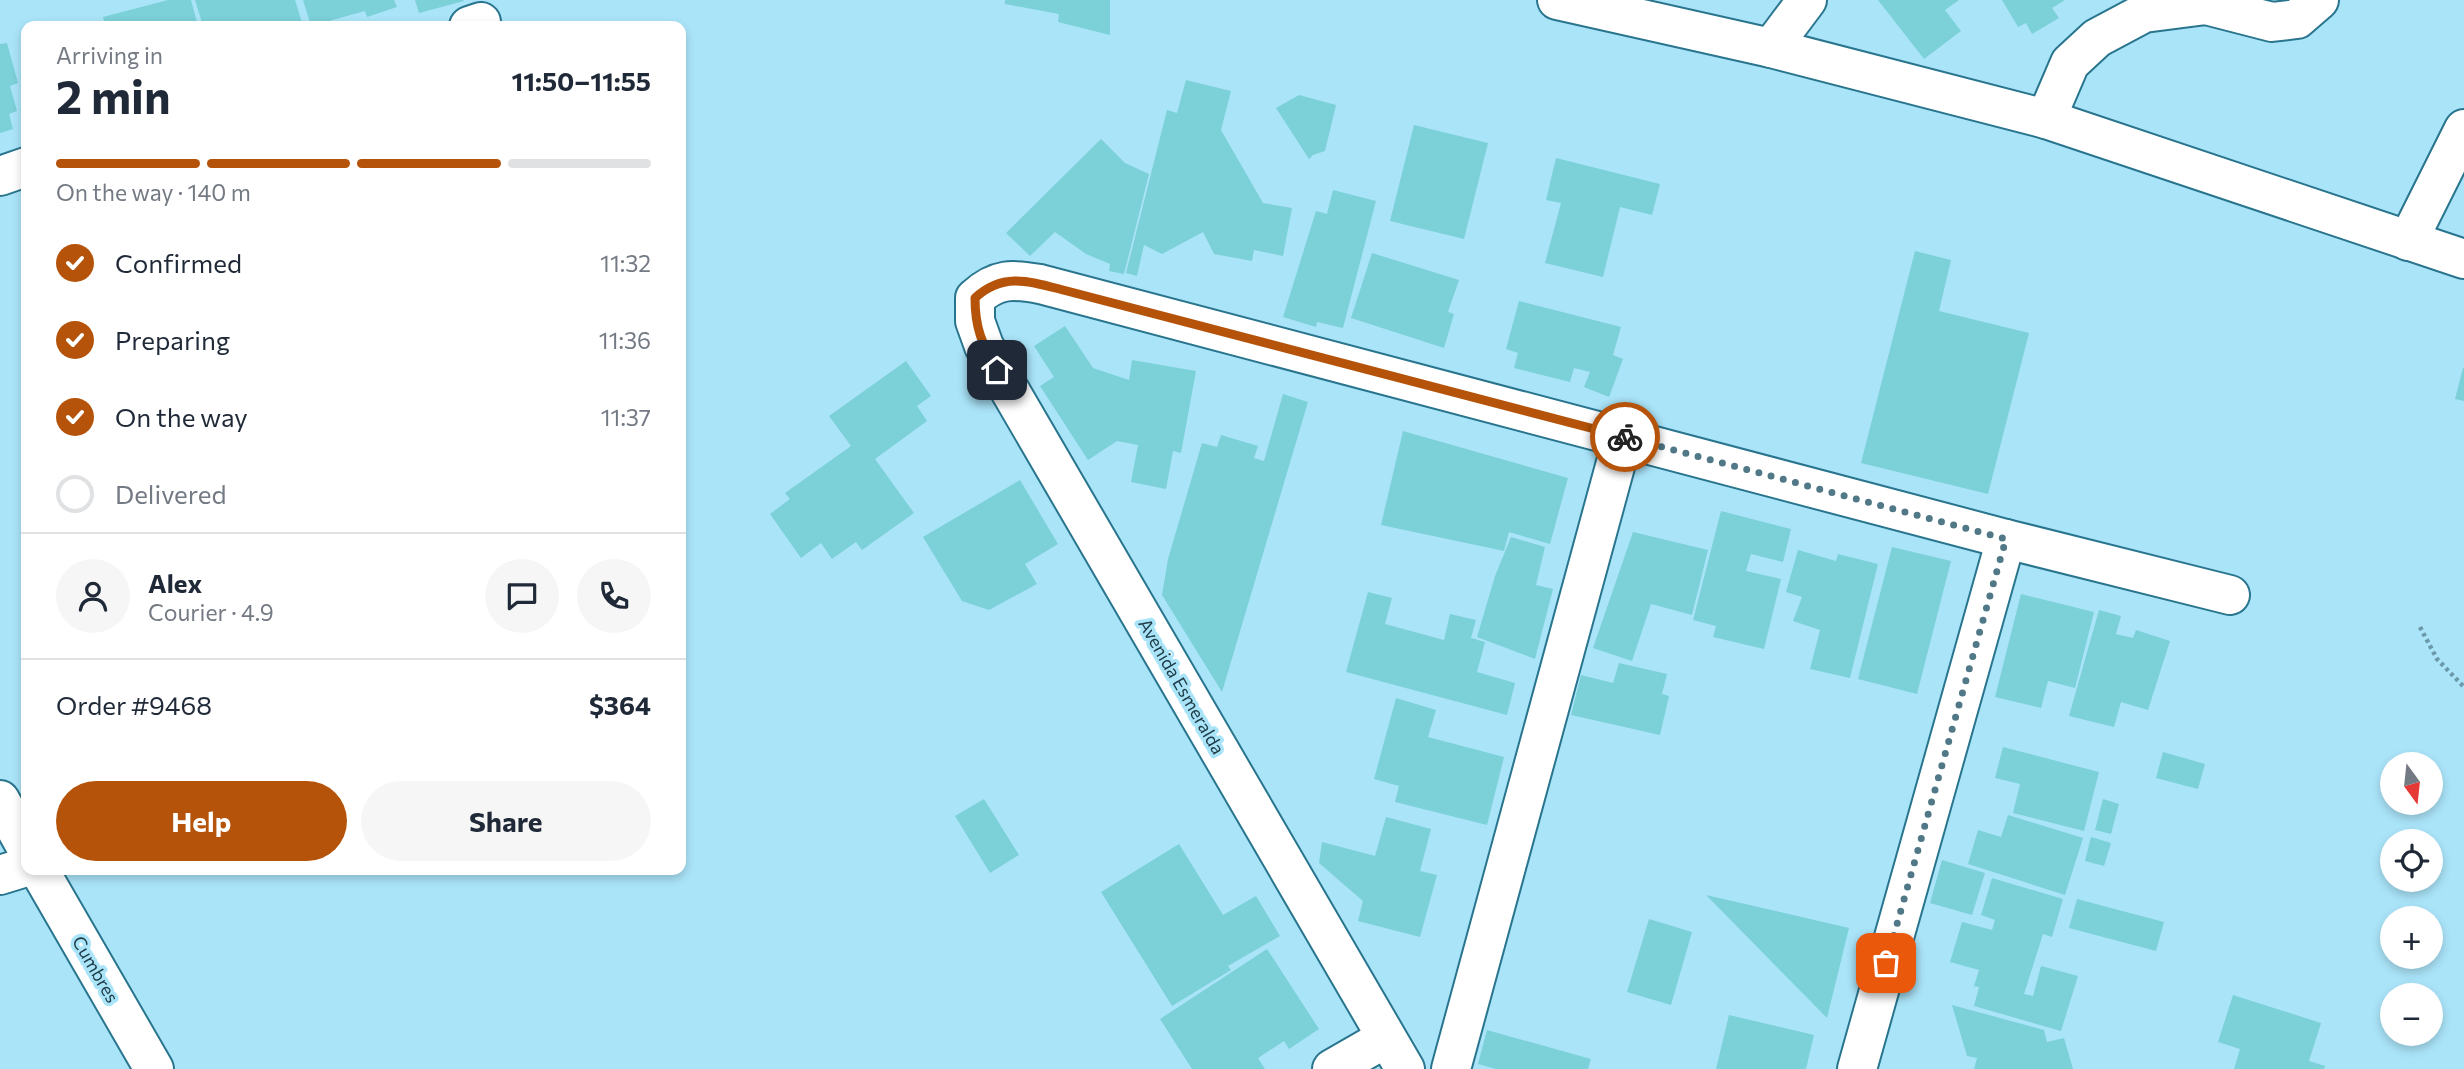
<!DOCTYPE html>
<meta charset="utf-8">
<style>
body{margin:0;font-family:Commissioner,sans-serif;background:#f6f6f7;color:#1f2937;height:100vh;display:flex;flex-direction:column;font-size:26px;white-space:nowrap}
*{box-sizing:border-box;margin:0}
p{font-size:23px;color:#747a83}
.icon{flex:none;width:38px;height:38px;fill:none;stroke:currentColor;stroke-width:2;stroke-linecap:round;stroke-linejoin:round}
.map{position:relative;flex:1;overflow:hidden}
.side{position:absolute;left:21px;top:21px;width:665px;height:854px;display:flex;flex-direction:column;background:#fff;border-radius:14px;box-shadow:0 4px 10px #0003}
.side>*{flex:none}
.needle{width:46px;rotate:165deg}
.buttons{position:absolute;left:2380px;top:752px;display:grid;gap:14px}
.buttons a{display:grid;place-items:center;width:63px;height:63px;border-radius:50%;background:#fff;box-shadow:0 4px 10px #0003;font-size:35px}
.pin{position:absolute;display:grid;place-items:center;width:60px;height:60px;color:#fff;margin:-30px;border-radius:14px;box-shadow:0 4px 10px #0006}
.courier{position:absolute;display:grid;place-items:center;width:70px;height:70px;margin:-35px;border:5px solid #b45309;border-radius:50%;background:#fff;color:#222;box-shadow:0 2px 9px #0007}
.overview em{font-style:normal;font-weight:700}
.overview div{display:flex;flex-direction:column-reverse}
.overview{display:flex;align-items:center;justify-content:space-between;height:119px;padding:0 35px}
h1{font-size:46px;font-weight:700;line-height:52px}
.bar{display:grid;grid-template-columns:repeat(4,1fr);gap:10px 7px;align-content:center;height:84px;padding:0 35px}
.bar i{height:9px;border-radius:5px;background:#e0e1e3}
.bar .on{background:#b45309}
.bar p{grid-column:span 4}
.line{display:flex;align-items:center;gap:18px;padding:0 35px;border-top:2px solid #e0e1e3}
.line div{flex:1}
.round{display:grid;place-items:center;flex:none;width:74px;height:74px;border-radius:37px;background:#f6f6f7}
ol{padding:0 35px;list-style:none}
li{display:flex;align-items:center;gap:21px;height:77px}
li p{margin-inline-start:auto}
li .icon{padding:7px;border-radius:50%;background:#b45309;color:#fff;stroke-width:4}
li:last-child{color:#747a83}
li i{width:38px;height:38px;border:4px solid #e0e1e3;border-radius:50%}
.primary-button{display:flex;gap:14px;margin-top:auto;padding:14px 35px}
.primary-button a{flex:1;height:80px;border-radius:42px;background:#b45309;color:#fff;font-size:28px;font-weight:700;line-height:80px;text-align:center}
.primary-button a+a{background:#f6f6f7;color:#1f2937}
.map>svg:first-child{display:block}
.building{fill:#7cd0d8}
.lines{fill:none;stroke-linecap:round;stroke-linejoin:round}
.minor-casing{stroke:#29758e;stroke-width:42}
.path{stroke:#6c99a9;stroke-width:4.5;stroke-dasharray:3.5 3.5;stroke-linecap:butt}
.minor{stroke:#fff;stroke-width:38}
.done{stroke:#507887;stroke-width:7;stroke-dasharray:0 12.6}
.route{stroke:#b45309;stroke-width:9}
.labels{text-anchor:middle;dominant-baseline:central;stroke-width:7;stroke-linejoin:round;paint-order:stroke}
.street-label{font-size:18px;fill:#203e49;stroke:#aae4f9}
</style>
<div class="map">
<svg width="2464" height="1069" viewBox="0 0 2464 1069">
<rect width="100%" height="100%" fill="#aae4f9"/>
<!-- building -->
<g class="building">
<path d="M168 0H191L198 26H105L103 17Z"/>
<path d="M195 0H295L303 26H203Z"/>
<path d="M303 0H394L397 7 367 17 365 11 311 26Z"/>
<path d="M415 0H463L464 1 419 13Z"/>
<path d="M1005 0H1110V35L1058 22 1059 14 1005 4Z"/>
<path d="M1878 0H1959L1945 10 1961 31 1924 59Z"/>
<path d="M2002 0H2065L2052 8 2059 18 2032 34 2026 23 2018 27Z"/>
<path d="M7 43 18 83 10 86 17 111 9 114 13 129 0 133V44Z"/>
<path d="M1186 80 1231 91 1221 130 1263 203 1292 208 1283 256 1254 250 1252 261 1214 254 1203 232 1162 254 1144 245 1137 276 1126 273 1167 110 1177 113Z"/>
<path d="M1299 95 1336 105 1325 151 1313 155 1309 159 1276 108Z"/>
<path d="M1414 125 1488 143 1464 239 1390 221Z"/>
<path d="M1101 139 1125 163 1149 174 1124 274 1109 271 1110 264 1086 254 1055 232 1030 256 1006 233Z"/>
<path d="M1556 158 1660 184 1652 215 1620 207 1603 277 1545 263 1561 203 1546 200Z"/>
<path d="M1333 190 1376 201 1343 328 1317 322 1316 327 1283 317 1316 211 1327 214Z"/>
<path d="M1915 251 1951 260 1939 311 2029 333 1988 494 1861 463Z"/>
<path d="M1372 253 1459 280 1448 312 1454 314 1444 348 1351 318Z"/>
<path d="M1519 301 1621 327 1613 355 1623 359 1609 397 1584 387 1590 372 1574 368 1570 382 1514 368 1518 353 1506 349Z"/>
<path d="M1065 326 1093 368 1129 380 1132 360 1196 371 1181 453 1173 451 1166 489 1131 482 1138 445 1117 441 1088 460 1040 386 1054 377 1034 346Z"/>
<path d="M906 361 931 396 917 406 927 421 875 459 914 513 862 550 856 542 832 559 821 543 801 558 770 514 790 499 785 493 851 446 829 416Z"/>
<path d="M2463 368H2464V401L2455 399Z"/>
<path d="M1283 394 1308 402 1222 692 1162 595 1168 559 1202 443 1217 447 1221 435 1258 446 1254 458 1264 461Z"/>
<path d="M1403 431 1568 478 1550 544 1509 532 1504 551 1381 525Z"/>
<path d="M1020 480 1058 544 1025 564 1037 584 989 610 962 601 923 537Z"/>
<path d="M1721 511 1791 529 1783 562 1751 554 1746 571 1781 579 1764 649 1713 637 1716 626 1693 620Z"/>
<path d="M1633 532 1708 550 1692 615 1651 604 1632 661 1593 648Z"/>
<path d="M1511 537 1545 547 1536 585 1553 589 1535 659 1477 637 1495 576Z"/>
<path d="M1892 547 1951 561 1917 694 1858 679Z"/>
<path d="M1798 550 1836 561 1838 554 1878 564 1850 678 1810 669 1820 630 1793 621 1802 597 1786 592Z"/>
<path d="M1368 592 1392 598 1385 624 1444 640 1450 614 1476 620 1471 638 1485 642 1477 672 1515 683 1507 715 1346 672Z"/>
<path d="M2021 594 2094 612 2075 688 2048 681 2041 708 1995 697Z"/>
<path d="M2099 610 2121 616 2116 634 2133 638 2136 630 2170 641 2148 710 2121 702 2114 727 2069 716Z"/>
<path d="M1619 663 1667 674 1662 694 1669 696 1660 735 1571 715 1581 675 1613 683Z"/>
<path d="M1396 698 1436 710 1428 737 1504 757 1487 825 1395 802 1399 786 1374 779Z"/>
<path d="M2003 747 2099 772 2084 831 2013 813 2020 784 1995 778Z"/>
<path d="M2163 752 2205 764 2198 789 2156 778Z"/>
<path d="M984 799 1019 855 990 873 955 816Z"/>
<path d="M2103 799 2119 804 2111 834 2095 830Z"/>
<path d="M2008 815 2083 838 2065 895 1968 864 1978 830 2001 837Z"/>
<path d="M1386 817 1431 829 1420 871 1437 875 1420 937 1358 921 1363 901 1319 863 1322 842 1375 856Z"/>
<path d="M2091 837 2111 843 2104 866 2085 861Z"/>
<path d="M1179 844 1223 915 1256 896 1280 936 1228 966 1231 970 1172 1006 1101 892Z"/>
<path d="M1942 860 1985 873 1972 915 1930 903Z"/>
<path d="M1992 878 2063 899 2052 937 2043 934 2024 994 2033 996 2041 966 2078 976 2061 1031 1974 1006 1979 987 1974 986 1979 970 1950 962 1962 922 1992 930 1995 920 1981 915Z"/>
<path d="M1706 895 1849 928 1827 1018Z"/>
<path d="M2077 899 2164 922 2156 951 2069 928Z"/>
<path d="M1649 919 1692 932 1671 1005 1627 992Z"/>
<path d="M1267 949 1319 1029 1289 1049 1284 1041 1258 1058 1265 1069H1192L1160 1019Z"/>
<path d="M2233 995 2321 1023 2309 1061 2325 1066 2324 1069H2234L2240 1049 2218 1042Z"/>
<path d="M1952 1005 2044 1030 2047 1042 2064 1038 2073 1069H1974L1977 1058 1967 1056Z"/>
<path d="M1729 1015 1814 1035 1806 1069H1716Z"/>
<path d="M1487 1030 1591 1059 1588 1069H1496L1478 1064Z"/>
</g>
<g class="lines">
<!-- minor casing -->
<g class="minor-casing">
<g id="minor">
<path d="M1557 0 1771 48 2046 119 2464 259"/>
<path d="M469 26 481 22"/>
<path d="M1771 48 1807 0"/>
<path d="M2046 119 2070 63 2097 38 2144 13 2206 5 2272 22 2297 19 2319 0"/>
<path d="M0 176 26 167"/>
<path d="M2408 241 2464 129"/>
<path d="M0 800 26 847"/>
<path d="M39 870 154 1069"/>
<path d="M0 875 26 867"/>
<path d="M1332 1069 1386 1038"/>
<path d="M1405 1069 984 346 975 321V298C997 278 1012 279 1040 284L2006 539 2230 595"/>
<path d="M1451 1069 1623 437"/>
<path d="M1857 1069 2006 539"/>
</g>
</g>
<!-- path -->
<path class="path" d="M2420 627 2437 659 2464 687"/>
<!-- minor -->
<use href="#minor" class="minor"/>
</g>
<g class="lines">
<!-- done -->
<path class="done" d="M1625 437 2006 539 1886 963"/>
<!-- route -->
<path class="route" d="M997 370C982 343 975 329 975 298 1004 271 1032 282 1067 291L1625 437"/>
</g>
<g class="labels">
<!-- street labels -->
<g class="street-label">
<text transform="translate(1182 686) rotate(60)">Avenida Esmeralda</text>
<text transform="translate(96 969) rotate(60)">Cumbres</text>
</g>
</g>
</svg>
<div class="buttons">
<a><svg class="needle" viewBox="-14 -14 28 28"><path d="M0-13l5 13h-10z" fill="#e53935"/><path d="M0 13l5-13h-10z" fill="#747a83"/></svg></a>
<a><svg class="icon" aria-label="locate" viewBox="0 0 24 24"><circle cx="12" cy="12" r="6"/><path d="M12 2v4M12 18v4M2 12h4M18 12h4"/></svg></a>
<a>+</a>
<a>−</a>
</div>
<div class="pin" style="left:1886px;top:963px;background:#ea580c"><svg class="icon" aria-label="bag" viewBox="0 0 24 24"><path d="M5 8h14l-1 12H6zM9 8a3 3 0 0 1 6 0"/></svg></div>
<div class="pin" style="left:997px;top:370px;background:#1f2937"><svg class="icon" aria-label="home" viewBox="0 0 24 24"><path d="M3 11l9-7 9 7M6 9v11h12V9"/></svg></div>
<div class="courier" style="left:1625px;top:437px"><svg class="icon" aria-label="bike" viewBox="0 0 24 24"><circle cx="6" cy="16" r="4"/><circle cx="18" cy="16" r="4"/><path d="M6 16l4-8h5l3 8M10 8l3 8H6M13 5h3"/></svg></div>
<section class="side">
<div class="overview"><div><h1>2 min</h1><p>Arriving in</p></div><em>11:50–11:55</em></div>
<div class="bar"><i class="on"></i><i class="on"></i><i class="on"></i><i></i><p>On the way · 140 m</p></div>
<ol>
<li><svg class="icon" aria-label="check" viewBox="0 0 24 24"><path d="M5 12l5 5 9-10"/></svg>Confirmed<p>11:32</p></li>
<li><svg class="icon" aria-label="check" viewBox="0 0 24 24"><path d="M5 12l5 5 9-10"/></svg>Preparing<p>11:36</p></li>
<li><svg class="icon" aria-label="check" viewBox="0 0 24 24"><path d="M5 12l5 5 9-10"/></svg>On the way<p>11:37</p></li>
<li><i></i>Delivered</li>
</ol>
<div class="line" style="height:126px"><a class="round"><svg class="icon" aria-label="person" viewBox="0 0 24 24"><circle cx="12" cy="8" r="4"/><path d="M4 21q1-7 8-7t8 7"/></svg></a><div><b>Alex</b><p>Courier · 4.9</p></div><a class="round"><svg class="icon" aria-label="chat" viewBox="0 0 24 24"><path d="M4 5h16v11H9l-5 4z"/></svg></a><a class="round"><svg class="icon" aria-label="phone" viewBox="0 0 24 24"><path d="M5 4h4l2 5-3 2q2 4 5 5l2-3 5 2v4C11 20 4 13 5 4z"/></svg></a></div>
<div class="line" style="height:91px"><div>Order #9468</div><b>$364</b></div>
<div class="primary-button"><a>Help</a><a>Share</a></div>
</section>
</div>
